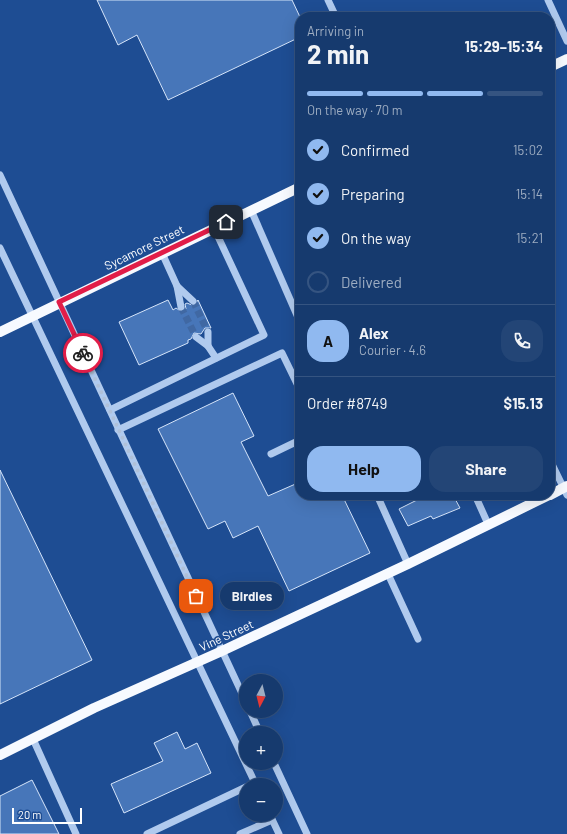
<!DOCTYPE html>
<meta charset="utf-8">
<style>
body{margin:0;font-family:Barlow,sans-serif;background:#234576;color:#f1f3f6;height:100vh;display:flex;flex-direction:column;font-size:15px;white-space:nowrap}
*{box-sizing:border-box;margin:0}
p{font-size:13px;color:#9eadc2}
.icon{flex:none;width:22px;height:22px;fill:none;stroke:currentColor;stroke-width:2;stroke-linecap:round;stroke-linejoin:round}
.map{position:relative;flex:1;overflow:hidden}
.side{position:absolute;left:295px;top:12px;width:260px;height:488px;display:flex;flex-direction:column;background:#163a6e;border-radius:16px;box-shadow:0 4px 16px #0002,0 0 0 1px #355481}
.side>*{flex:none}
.needle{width:26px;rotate:187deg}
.buttons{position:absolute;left:239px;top:674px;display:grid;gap:8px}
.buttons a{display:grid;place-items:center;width:44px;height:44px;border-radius:50%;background:#163a6e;box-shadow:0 4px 16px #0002,0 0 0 1px #355481;font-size:20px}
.scale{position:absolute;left:12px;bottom:10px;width:70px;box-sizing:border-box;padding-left:4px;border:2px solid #fff;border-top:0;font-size:11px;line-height:14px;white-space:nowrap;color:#fff;-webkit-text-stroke:3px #1e4d93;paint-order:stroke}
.pin{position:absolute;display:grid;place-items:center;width:34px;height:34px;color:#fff;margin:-17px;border-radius:8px;box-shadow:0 2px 6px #0006}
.courier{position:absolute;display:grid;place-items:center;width:40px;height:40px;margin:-20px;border:3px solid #e11d48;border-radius:50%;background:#fff;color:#222;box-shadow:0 1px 5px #0007}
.bubble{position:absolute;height:28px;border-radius:14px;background:#163a6e;box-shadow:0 4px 16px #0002,0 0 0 1px #355481;font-size:13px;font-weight:700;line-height:28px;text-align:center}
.head em{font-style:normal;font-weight:700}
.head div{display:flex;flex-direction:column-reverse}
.head{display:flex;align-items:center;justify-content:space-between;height:68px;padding:0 12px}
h1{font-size:26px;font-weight:700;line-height:30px}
.bar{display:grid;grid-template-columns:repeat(4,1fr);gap:6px 4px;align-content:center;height:48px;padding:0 12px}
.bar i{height:5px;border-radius:3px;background:#355481}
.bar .selected{background:#90b9f0}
.bar p{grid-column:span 4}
.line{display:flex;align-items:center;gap:10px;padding:0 12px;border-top:1px solid #355481}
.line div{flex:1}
.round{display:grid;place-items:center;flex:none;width:42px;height:42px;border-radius:16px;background:#234576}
ol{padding:0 12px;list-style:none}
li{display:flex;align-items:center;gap:12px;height:44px}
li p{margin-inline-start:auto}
li .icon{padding:4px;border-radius:50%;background:#90b9f0;color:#111;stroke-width:4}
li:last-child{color:#9eadc2}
li i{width:22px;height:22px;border:2px solid #355481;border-radius:50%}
.primary-button{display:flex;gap:8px;margin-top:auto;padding:8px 12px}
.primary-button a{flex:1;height:46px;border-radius:16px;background:#90b9f0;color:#111;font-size:16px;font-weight:700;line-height:46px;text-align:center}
.primary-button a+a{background:#234576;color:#f1f3f6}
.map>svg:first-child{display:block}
.building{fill:#4776b9;stroke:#d6e5fa}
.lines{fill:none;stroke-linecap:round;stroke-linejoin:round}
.minor-tunnel{stroke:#4068a3;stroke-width:7;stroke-dasharray:7 3.5;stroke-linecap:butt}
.minor{stroke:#b0caee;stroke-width:7}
.major{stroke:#f7faff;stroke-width:10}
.done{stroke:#b0c1d9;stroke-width:4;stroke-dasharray:0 7.2}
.route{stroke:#e11d48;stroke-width:5}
.labels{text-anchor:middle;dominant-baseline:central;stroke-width:3.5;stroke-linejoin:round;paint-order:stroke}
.street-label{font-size:12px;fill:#fff;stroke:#1e4d93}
</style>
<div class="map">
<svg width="567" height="834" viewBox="0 0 567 834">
<rect width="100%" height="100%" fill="#1e4d93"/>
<!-- building -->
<g class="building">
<path d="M97 0H292L300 17V37L168 100 137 35 118 45Z"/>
<path d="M168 300 173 310 176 308 182 312 186 309 185 304 187 303 194 306 198 300 211 328H205L201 334 194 333 191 339 188 340V343L139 365 119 322Z"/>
<path d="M233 393 254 436 241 442 268 496 300 482V495H342L370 553 289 591 258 526 233 538 225 521 208 529 158 429Z"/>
<path d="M0 470 92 660 0 704Z"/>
<path d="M427 495H453L460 508 433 519 431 516 408 526 399 509Z"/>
<path d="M177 732 185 749 197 743 211 773 124 813 111 784 163 761 154 743Z"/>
<path d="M32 780 59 834H0V796Z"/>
</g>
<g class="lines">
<!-- minor-tunnel -->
<g class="minor-tunnel">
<path d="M193 301 208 332"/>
<path d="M181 307 196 337"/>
</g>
<!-- minor -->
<g class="minor">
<path d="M328 0 336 17"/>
<path d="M548 0 567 41"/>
<path d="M0 175 246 702"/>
<path d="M251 210 300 322"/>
<path d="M0 248 256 785"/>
<path d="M162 253 177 286 193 301"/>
<path d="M177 286 181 307"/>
<path d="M208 332V346L216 358"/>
<path d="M196 337 208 346"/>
<path d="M110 410 264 335 214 228"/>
<path d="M118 430 282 353 300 390"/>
<path d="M271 454 300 440"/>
<path d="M550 460 567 495"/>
<path d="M377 495 408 564"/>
<path d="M475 495 488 524"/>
<path d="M388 574 418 639"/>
<path d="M250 711 260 733"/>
<path d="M33 739 76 834"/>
<path d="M274 763 307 834"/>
<path d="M270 815 279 834"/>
<path d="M147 834 246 787"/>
<path d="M240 834 272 820"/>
</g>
<!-- major -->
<g class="major">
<path d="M550 67 567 59"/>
<path d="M0 332 300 187"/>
<path d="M550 495 567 486"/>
<path d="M0 755 94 708 222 651 408 564 549 495"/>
</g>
</g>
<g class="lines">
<!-- done -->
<path class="done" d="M83 353 196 596"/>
<!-- route -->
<path class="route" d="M83 353 59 302 226 222"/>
</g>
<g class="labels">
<!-- street labels -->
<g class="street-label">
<text transform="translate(144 247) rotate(-26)">Sycamore Street</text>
<text transform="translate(226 635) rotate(-25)">Vine Street</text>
</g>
</g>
</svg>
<div class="buttons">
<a><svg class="needle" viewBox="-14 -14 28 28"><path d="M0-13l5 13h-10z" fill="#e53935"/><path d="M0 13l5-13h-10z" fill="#9eadc2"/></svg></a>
<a>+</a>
<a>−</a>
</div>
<div class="scale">20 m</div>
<div class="pin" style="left:196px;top:596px;background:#ea580c"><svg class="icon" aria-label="bag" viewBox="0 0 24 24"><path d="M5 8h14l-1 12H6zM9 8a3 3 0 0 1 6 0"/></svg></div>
<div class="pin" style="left:226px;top:222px;background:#1f2937"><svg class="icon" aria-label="home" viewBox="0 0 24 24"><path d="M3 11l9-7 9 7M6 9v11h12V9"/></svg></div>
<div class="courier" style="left:83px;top:353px"><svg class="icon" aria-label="bike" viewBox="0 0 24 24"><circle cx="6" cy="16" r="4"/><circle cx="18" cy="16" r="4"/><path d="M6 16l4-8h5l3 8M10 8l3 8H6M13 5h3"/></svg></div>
<div class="bubble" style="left:220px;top:582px;width:64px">Birdies</div>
<section class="side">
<div class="head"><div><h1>2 min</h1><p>Arriving in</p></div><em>15:29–15:34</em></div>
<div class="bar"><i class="selected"></i><i class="selected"></i><i class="selected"></i><i></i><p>On the way · 70 m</p></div>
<ol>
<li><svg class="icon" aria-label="check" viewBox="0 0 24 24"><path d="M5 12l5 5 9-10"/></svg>Confirmed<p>15:02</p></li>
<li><svg class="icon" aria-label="check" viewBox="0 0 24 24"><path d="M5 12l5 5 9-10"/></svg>Preparing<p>15:14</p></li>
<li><svg class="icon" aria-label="check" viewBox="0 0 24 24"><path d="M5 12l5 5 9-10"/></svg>On the way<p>15:21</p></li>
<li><i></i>Delivered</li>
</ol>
<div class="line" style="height:72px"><b class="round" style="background:#90b9f0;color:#111">A</b><div><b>Alex</b><p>Courier · 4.6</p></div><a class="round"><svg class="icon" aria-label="phone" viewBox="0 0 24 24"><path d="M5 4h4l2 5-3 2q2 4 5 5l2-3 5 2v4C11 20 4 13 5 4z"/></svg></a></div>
<div class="line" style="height:52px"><div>Order #8749</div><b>$15.13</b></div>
<div class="primary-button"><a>Help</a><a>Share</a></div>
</section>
</div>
